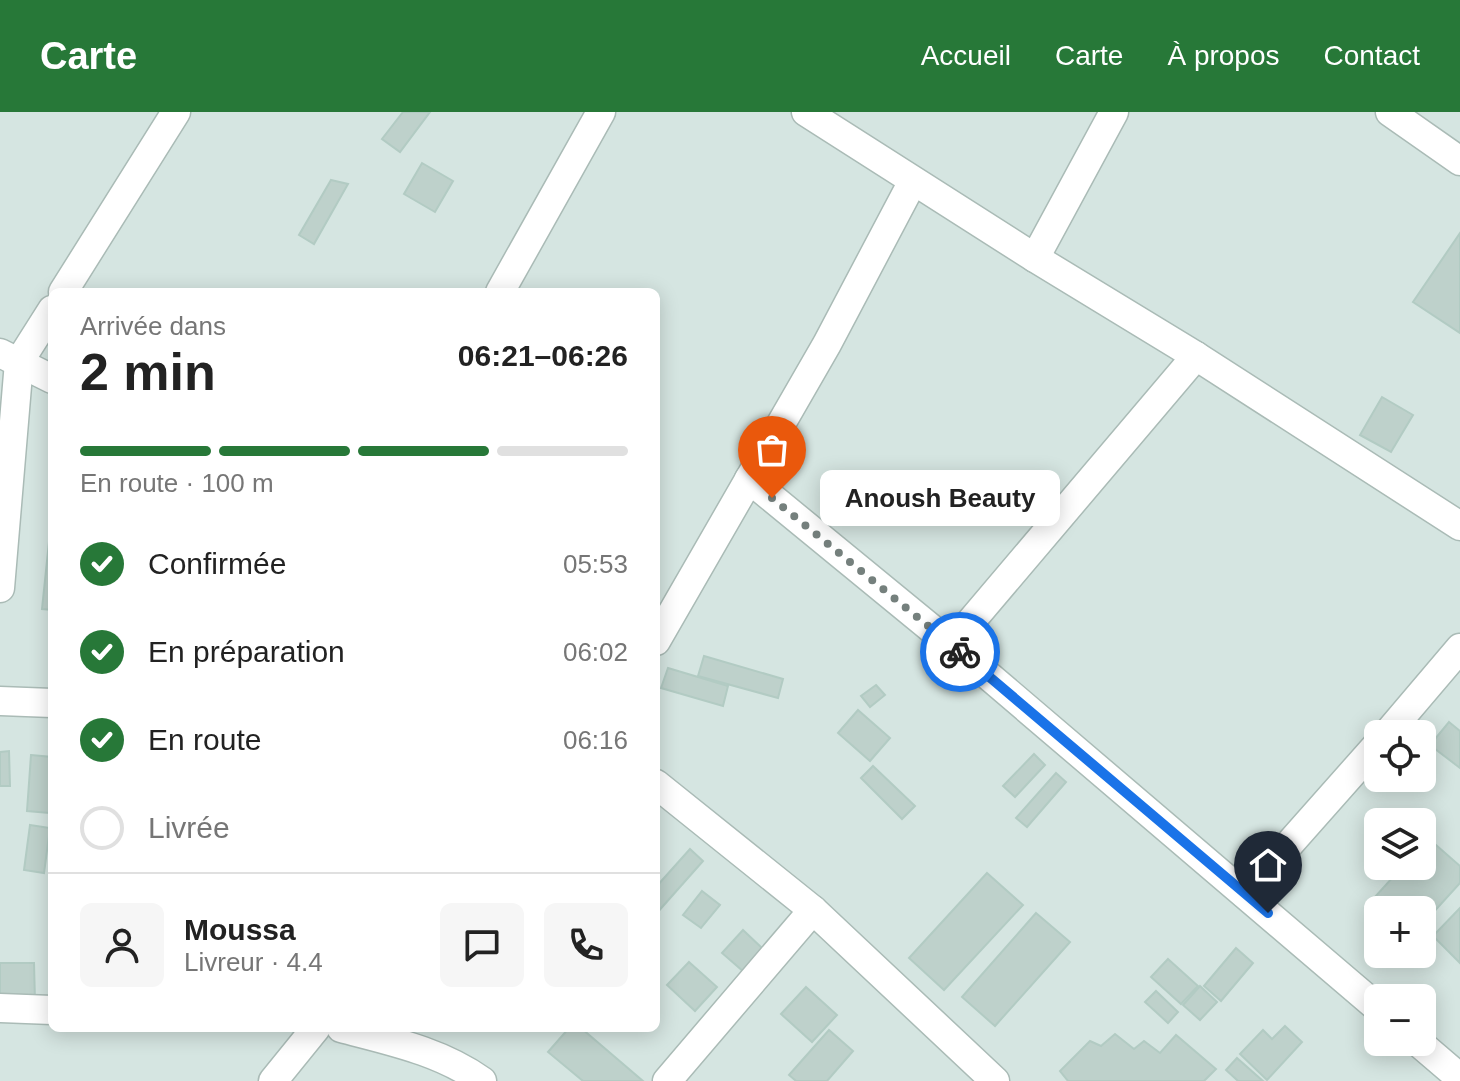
<!DOCTYPE html>
<html lang="fr">
<meta charset="utf-8">
<style>
body{margin:0;font-family:Arial,sans-serif;background:#f6f6f6;color:#222;height:100vh;display:flex;flex-direction:column;font-size:30px;white-space:nowrap}
*{box-sizing:border-box;margin:0}
p{font-size:26px;color:#767676}
.icon{flex:none;width:44px;height:44px;fill:none;stroke:currentColor;stroke-width:2;stroke-linecap:round;stroke-linejoin:round}
.map{position:relative;flex:1;overflow:hidden}
.drawer{position:absolute;left:48px;top:176px;width:612px;height:744px;display:flex;flex-direction:column;background:#fff;border-radius:12px;box-shadow:0 4px 20px #0003}
.drawer>*{flex:none}
.fabs{position:absolute;left:1364px;top:608px;display:grid;gap:16px}
.fabs a{display:grid;place-items:center;width:72px;height:72px;border-radius:12px;background:#fff;box-shadow:0 4px 20px #0003;font-size:40px}
.pin{position:absolute;display:grid;place-items:center;width:68px;height:68px;color:#fff;margin:-82px -34px;border-radius:50% 50% 50% 0;rotate:-45deg;box-shadow:0 0 8px #0007}
.pin .icon{rotate:45deg}
.courier{position:absolute;display:grid;place-items:center;width:80px;height:80px;margin:-40px;border:6px solid #1a73e8;border-radius:50%;background:#fff;color:#222;box-shadow:0 2px 10px #0007}
.bubble{position:absolute;height:56px;border-radius:12px;background:#fff;box-shadow:0 4px 20px #0003;font-size:26px;font-weight:700;line-height:56px;text-align:center}
.summary em{font-style:normal;font-weight:700}
.summary div{display:flex;flex-direction:column-reverse}
.summary{display:flex;align-items:center;justify-content:space-between;height:136px;padding:0 32px}
h1{font-size:52px;font-weight:700;line-height:60px}
.bar{display:grid;grid-template-columns:repeat(4,1fr);gap:12px 8px;align-content:center;height:96px;padding:0 32px}
.bar i{height:10px;border-radius:6px;background:#e0e0e0}
.bar .selected{background:#277838}
.bar p{grid-column:span 4}
.line{display:flex;align-items:center;gap:20px;padding:0 32px;border-top:2px solid #e0e0e0}
.line div{flex:1}
.round{display:grid;place-items:center;flex:none;width:84px;height:84px;border-radius:12px;background:#f6f6f6}
ol{padding:0 32px;list-style:none}
li{display:flex;align-items:center;gap:24px;height:88px}
li p{margin-inline-start:auto}
li .icon{padding:8px;border-radius:50%;background:#277838;color:#fff;stroke-width:4}
li:last-child{color:#767676}
li i{width:44px;height:44px;border:4px solid #e0e0e0;border-radius:50%}
header{display:flex;align-items:center;gap:48px;box-sizing:border-box;height:112px;padding:0 40px;background:#277838;color:#fff}
header strong{font-size:38px}
nav{display:flex;gap:44px;margin-inline-start:auto;font-size:28px}
.map>svg:first-child{display:block}
.residential{fill:#d5e5e1;fill-rule:evenodd}
.building{fill:#bed1cb;stroke:#b2cbc3;stroke-width:2}
.lines{fill:none;stroke-linecap:round;stroke-linejoin:round}
.street-casing{stroke:#aabbb6;stroke-width:31}
.street{stroke:#fff;stroke-width:28}
.done{stroke:#75807d;stroke-width:8;stroke-dasharray:0 14.4}
.route{stroke:#1a73e8;stroke-width:10}
</style>
<header>
<strong>Carte</strong>
<nav><a>Accueil</a><a>Carte</a><a>À propos</a><a>Contact</a></nav>
</header>
<div class="map">
<svg width="1460" height="969" viewBox="0 0 1460 969">
<rect width="100%" height="100%" fill="#e7f1ef"/>
<!-- residential -->
<path class="residential" d="M0 0H1460V969H0ZM52 180H656V916H52ZM1378 622H1422V666H1378ZM1378 710H1422V754H1378ZM1378 798H1422V842H1378ZM1378 886H1422V930H1378Z"/>
<!-- building -->
<g class="building">
<path d="M403 0H430L400 40 382 27Z"/>
<path d="M422 51 453 69 435 100 404 82Z"/>
<path d="M331 68 348 72 314 132 299 123Z"/>
<path d="M1460 121V221L1413 190Z"/>
<path d="M1382 285 1413 303 1391 340 1360 323Z"/>
<path d="M50 420 52 421V498L42 497Z"/>
<path d="M704 544 783 567 778 586 698 564Z"/>
<path d="M668 556 728 574 723 594 661 576Z"/>
<path d="M876 573 885 583 870 595 861 584Z"/>
<path d="M858 598 890 626 870 649 838 621Z"/>
<path d="M1449 610 1460 619V656L1430 633Z"/>
<path d="M9 639 10 674H0V640Z"/>
<path d="M1034 642 1045 653 1015 685 1003 674Z"/>
<path d="M31 643 52 645 49 701 27 699Z"/>
<path d="M873 654 915 694 902 707 861 666Z"/>
<path d="M1056 661 1066 670 1027 715 1016 706Z"/>
<path d="M30 713 50 716 44 761 24 758Z"/>
<path d="M1428 726 1460 754V771L1422 813V798H1378V808L1365 796 1403 754H1422V733Z"/>
<path d="M690 737 703 749 656 802V775Z"/>
<path d="M987 761 1023 793 944 878 909 846Z"/>
<path d="M702 779 720 793 701 816 683 803Z"/>
<path d="M1460 796V851L1433 824Z"/>
<path d="M1036 801 1070 830 995 914 962 885Z"/>
<path d="M743 818 764 838 744 860 722 841Z"/>
<path d="M1236 836 1253 851 1221 889 1204 874Z"/>
<path d="M1168 847 1198 874 1181 892 1151 865Z"/>
<path d="M689 850 717 875 695 899 667 873Z"/>
<path d="M0 851H34L35 889 0 890Z"/>
<path d="M1200 874 1217 890 1200 908 1183 893Z"/>
<path d="M806 875 837 903 812 930 781 902Z"/>
<path d="M1156 879 1178 900 1168 911 1145 890Z"/>
<path d="M1285 914 1302 930 1267 968 1240 942 1263 918 1272 927Z"/>
<path d="M569 916H581L643 969H583L548 940Z"/>
<path d="M829 918 853 939 827 969H796L789 963Z"/>
<path d="M1115 922 1134 937 1144 929 1160 941 1176 923 1216 957 1204 969H1068L1060 959 1090 929 1101 934Z"/>
<path d="M1237 946 1263 969H1238L1226 958Z"/>
</g>
<g class="lines">
<!-- street casing -->
<g class="street-casing">
<g id="street">
<path d="M806 0 1035 146 1196 244 1460 414"/>
<path d="M1390 0 1460 49"/>
<path d="M1035 146 1114 0"/>
<path d="M63 180 176 0"/>
<path d="M500 180 601 0"/>
<path d="M0 241 52 267"/>
<path d="M749 367 977 554 1378 896"/>
<path d="M0 476 19 250 52 198"/>
<path d="M656 529 827 232 913 69"/>
<path d="M951 533 1196 244"/>
<path d="M0 589 52 591"/>
<path d="M1387 622 1460 536"/>
<path d="M656 672 813 798 995 969"/>
<path d="M1245 782 1378 632"/>
<path d="M0 896 52 898"/>
<path d="M341 916C390 929 440 939 482 969"/>
<path d="M1418 930 1460 966"/>
<path d="M273 969 316 916"/>
<path d="M667 969 813 798"/>
</g>
</g>
<!-- street -->
<use href="#street" class="street"/>
</g>
<g class="lines">
<!-- done -->
<path class="done" d="M772 386 960 540"/>
<!-- route -->
<path class="route" d="M960 540 1268 801"/>
</g>
</svg>
<div class="fabs">
<a><svg class="icon" aria-label="locate" viewBox="0 0 24 24"><circle cx="12" cy="12" r="6"/><path d="M12 2v4M12 18v4M2 12h4M18 12h4"/></svg></a>
<a><svg class="icon" aria-label="layers" viewBox="0 0 24 24"><path d="M12 4l9 5-9 5-9-5zM3 14l9 5 9-5"/></svg></a>
<a>+</a>
<a>−</a>
</div>
<div class="pin" style="left:772px;top:386px;background:#ea580c"><svg class="icon" aria-label="bag" viewBox="0 0 24 24"><path d="M5 8h14l-1 12H6zM9 8a3 3 0 0 1 6 0"/></svg></div>
<div class="pin" style="left:1268px;top:801px;background:#1f2937"><svg class="icon" aria-label="home" viewBox="0 0 24 24"><path d="M3 11l9-7 9 7M6 9v11h12V9"/></svg></div>
<div class="courier" style="left:960px;top:540px"><svg class="icon" aria-label="bike" viewBox="0 0 24 24"><circle cx="6" cy="16" r="4"/><circle cx="18" cy="16" r="4"/><path d="M6 16l4-8h5l3 8M10 8l3 8H6M13 5h3"/></svg></div>
<div class="bubble" style="left:820px;top:358px;width:240px">Anoush Beauty</div>
<section class="drawer">
<div class="summary"><div><h1>2 min</h1><p>Arrivée dans</p></div><em>06:21–06:26</em></div>
<div class="bar"><i class="selected"></i><i class="selected"></i><i class="selected"></i><i></i><p>En route · 100 m</p></div>
<ol>
<li><svg class="icon" aria-label="check" viewBox="0 0 24 24"><path d="M5 12l5 5 9-10"/></svg>Confirmée<p>05:53</p></li>
<li><svg class="icon" aria-label="check" viewBox="0 0 24 24"><path d="M5 12l5 5 9-10"/></svg>En préparation<p>06:02</p></li>
<li><svg class="icon" aria-label="check" viewBox="0 0 24 24"><path d="M5 12l5 5 9-10"/></svg>En route<p>06:16</p></li>
<li><i></i>Livrée</li>
</ol>
<div class="line" style="height:144px"><a class="round"><svg class="icon" aria-label="person" viewBox="0 0 24 24"><circle cx="12" cy="8" r="4"/><path d="M4 21q1-7 8-7t8 7"/></svg></a><div><b>Moussa</b><p>Livreur · 4.4</p></div><a class="round"><svg class="icon" aria-label="chat" viewBox="0 0 24 24"><path d="M4 5h16v11H9l-5 4z"/></svg></a><a class="round"><svg class="icon" aria-label="phone" viewBox="0 0 24 24"><path d="M5 4h4l2 5-3 2q2 4 5 5l2-3 5 2v4C11 20 4 13 5 4z"/></svg></a></div>
</section>
</div>
